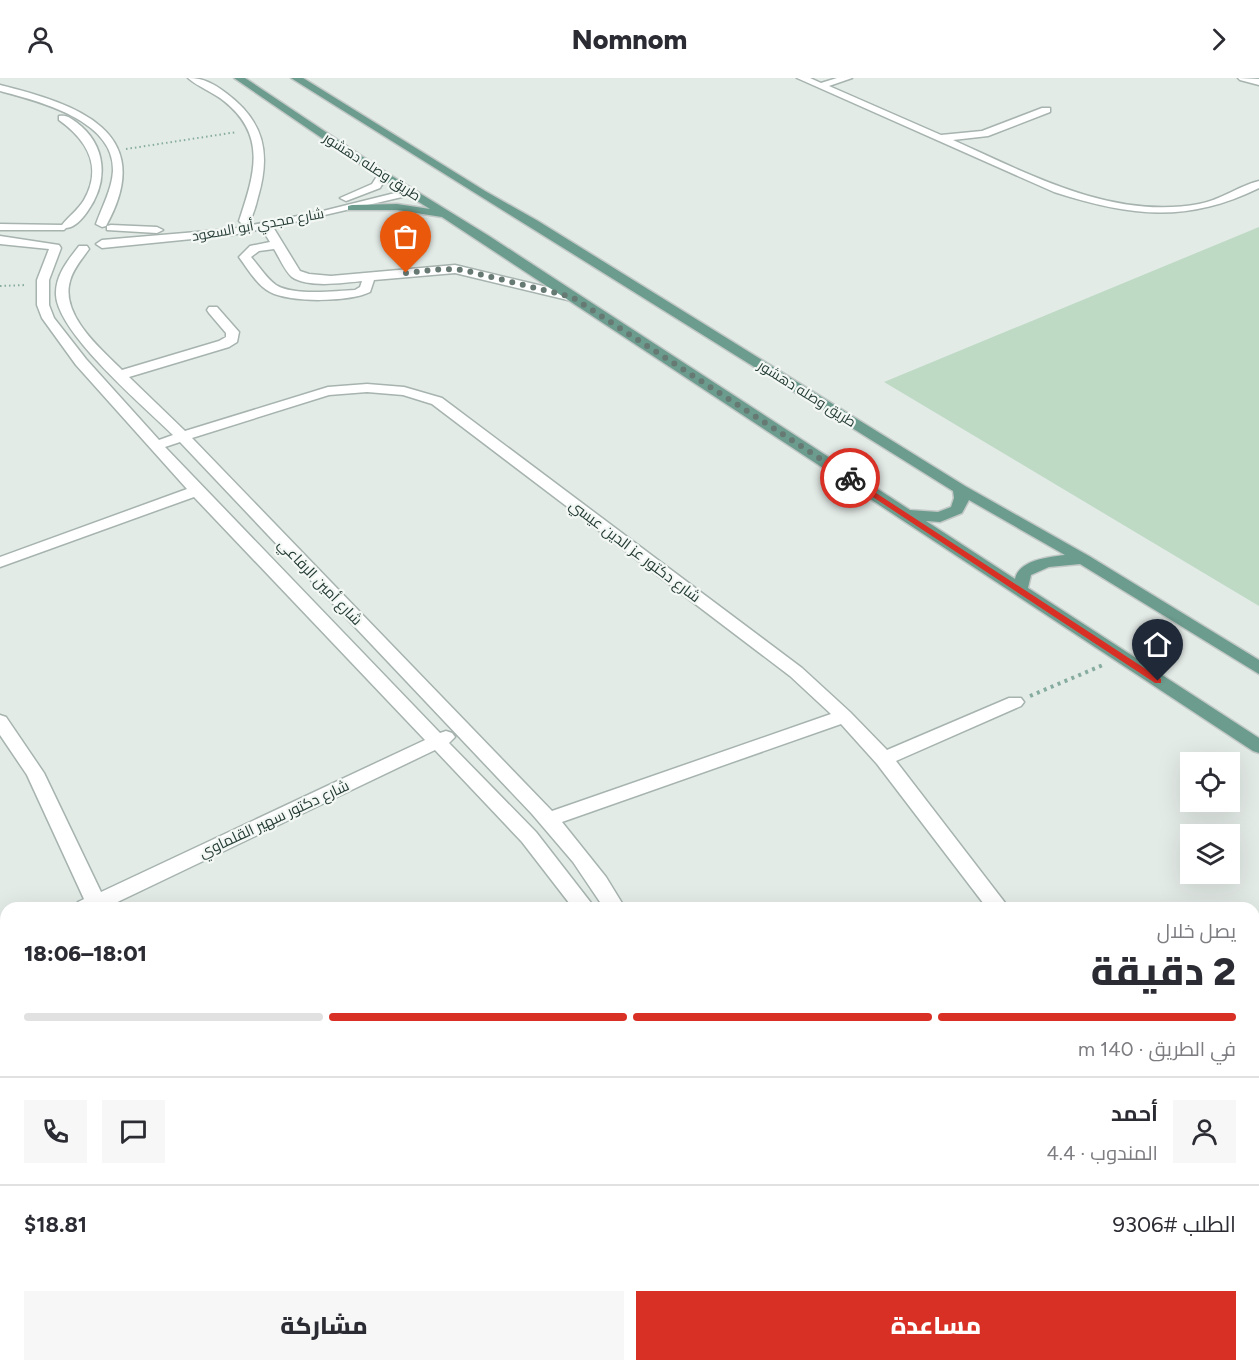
<!DOCTYPE html>
<html lang="ar">
<meta charset="utf-8">
<style>
body{margin:0;font-family:Figtree,Cairo,sans-serif;background:#f7f7f7;color:#2b2b33;direction:rtl;height:100vh;display:flex;flex-direction:column;font-size:22px;white-space:nowrap}
*{box-sizing:border-box;margin:0}
p{font-size:20px;color:#7c7c81}
.icon{flex:none;width:33px;height:33px;fill:none;stroke:currentColor;stroke-width:2;stroke-linecap:round;stroke-linejoin:round}
.map{position:relative;flex:1;overflow:hidden;direction:ltr}
.drawer{position:absolute;left:0px;top:824px;width:1260px;height:470px;display:flex;flex-direction:column;background:#fff;border-radius:18px 18px 0 0;box-shadow:0 6px 24px #0002;direction:rtl}
.drawer>*{flex:none}
.buttons{position:absolute;left:1180px;top:674px;display:grid;gap:12px}
.buttons a{display:grid;place-items:center;width:60px;height:60px;border-radius:0px;background:#fff;box-shadow:0 6px 24px #0002;font-size:30px}
.pin{position:absolute;display:grid;place-items:center;width:51px;height:51px;color:#fff;margin:-62px -26px;border-radius:50% 50% 50% 0;rotate:-45deg;box-shadow:0 0 6px #0007}
.pin .icon{rotate:45deg}
.courier{position:absolute;display:grid;place-items:center;width:60px;height:60px;margin:-30px;border:4px solid #d93025;border-radius:50%;background:#fff;color:#222;box-shadow:0 2px 8px #0007}
.headline em{font-style:normal;font-weight:800}
.headline div{display:flex;flex-direction:column-reverse}
.headline{display:flex;align-items:center;justify-content:space-between;height:102px;padding:0 24px}
h1{font-size:39px;font-weight:800;line-height:45px}
.bar{display:grid;grid-template-columns:repeat(4,1fr);gap:9px 6px;align-content:center;height:72px;padding:0 24px}
.bar i{height:8px;border-radius:4px;background:#e1e1e2}
.bar .selected{background:#d93025}
.bar p{grid-column:span 4}
.line{display:flex;align-items:center;gap:15px;padding:0 24px;border-top:2px solid #e1e1e2}
.line div{flex:1}
.round{display:grid;place-items:center;flex:none;width:63px;height:63px;border-radius:0px;background:#f7f7f7}
.primary-button{display:flex;gap:12px;margin-top:auto;padding:12px 24px}
.primary-button a{flex:1;height:69px;border-radius:0px;background:#d93025;color:#fff;font-size:24px;font-weight:800;line-height:69px;text-align:center}
.primary-button a+a{background:#f7f7f7;color:#2b2b33}
header{display:flex;justify-content:space-between;align-items:center;height:78px;padding:0 24px;background:#fff;font-size:27px;font-weight:800}
.map>svg:first-child{display:block}
.green{fill:#bedac5}
.lines{fill:none;stroke-linecap:round;stroke-linejoin:round}
.minor-casing{stroke:#a6b3ae;stroke-width:3}
.major-casing{stroke:#c2c8c6;stroke-width:3}
.path-far1{stroke:#86ac9f;stroke-width:2;stroke-dasharray:1.5 3;stroke-linecap:butt}
.path{stroke:#86ac9f;stroke-width:4;stroke-dasharray:3 4.5;stroke-linecap:butt}
.minor{fill:#fff;fill-rule:evenodd}
.major{fill:#6c9c8e;fill-rule:evenodd}
.route{fill:#d93025}
.done{stroke:#677973;stroke-width:6;stroke-dasharray:0 10.8}
.labels{text-anchor:middle;dominant-baseline:central;stroke-width:4.5;stroke-linejoin:round;paint-order:stroke}
.far-street-label{font-size:14px;fill:#243b34;stroke:#f3f8f5}
.street-label{font-size:15px;fill:#243b34;stroke:#f3f8f5}
</style>
<header><svg class="icon" aria-label="forward" viewBox="0 0 24 24"><path d="M9 5l7 7-7 7"/></svg>Nomnom<svg class="icon" aria-label="person" viewBox="0 0 24 24"><circle cx="12" cy="8" r="4"/><path d="M4 21q1-7 8-7t8 7"/></svg></header>
<div class="map">
<svg width="1259" height="1292" viewBox="0 0 1259 1292">
<rect width="100%" height="100%" fill="#e3ebe7"/>
<!-- green -->
<path class="green" d="M1259 149V528L884 304Z"/>
<g class="lines">
<!-- minor casing -->
<g class="minor-casing">
<g id="minor">
<path d="M188 0C204 0 214 6 226 15 264 43 271 75 258 119 256 128 253 137 249 145H241L239 143C254 97 268 58 224 23 213 14 198 9 188 0Z"/>
<path d="M797 0H810L821 5 837 0H852L829 8 941 57 982 53 1042 30H1050V34L988 58 953 62C1029 96 1112 142 1199 126 1221 122 1238 108 1259 103V110C1186 146 1129 138 1054 114Z"/>
<path d="M1238 0 1259 1V7L1240 2Z"/>
<path d="M0 7C76 26 159 53 106 148L102 149 96 146C102 129 112 111 113 93 115 42 38 23 0 13Z"/>
<path d="M59 38C67 37 70 40 76 44 107 67 109 104 87 134 82 141 74 150 66 150L64 152H0V146L62 147C69 138 78 132 84 122 103 89 87 62 59 42Z"/>
<path d="M383 94 388 97 380 110 346 123 340 120 372 106 379 95Z"/>
<path d="M411 111 417 114 415 116 273 149 300 193 309 196 331 198 455 187 576 216 578 219 572 223 455 195 374 202 370 214C350 224 291 225 270 214 257 207 247 190 239 179L250 168 270 164 262 151 232 157 102 170 96 166 102 162 232 151 323 133ZM274 171C279 179 285 193 292 199 307 210 344 205 362 203L360 209 355 212C335 213 293 218 276 207 266 200 259 188 251 179L259 173Z"/>
<path d="M111 147 157 149 163 152 157 155 107 152V148Z"/>
<path d="M0 158 59 167 61 170 49 202V227L54 240 86 281 159 362 173 357C145 329 58 256 56 217 55 198 68 182 79 168H87L89 171C82 181 73 191 70 203 60 237 101 271 122 292L219 263 226 259V255L209 235 207 232 209 229H217L239 254 237 264 229 269 129 299 185 353 328 309 367 306 404 309 442 320 802 590 850 634 887 672 1009 620H1021L1024 624 1021 628 896 683 1009 830H987L877 686 841 646 562 744 606 799 625 830H604L573 784 532 736 180 364 165 369 440 655 446 653 452 655 455 659 449 665 536 754 595 830H573L522 764 435 672 105 830H75L78 824 84 821 27 697 0 657V637L6 639 44 695 101 814 425 662 194 419 0 489V479L187 411 76 287 42 240 37 227V202L49 171 0 166ZM367 314 403 317 432 326 790 598 831 636 552 733 192 360 329 317Z"/>
<path d="M6 859V876L0 878V861Z"/>
<path d="M0 966 6 968V997L0 994Z"/>
<path d="M1259 1090V1112L1254 1114V1092Z"/>
<path d="M1254 1154 1259 1156V1184L1254 1182Z"/>
<path d="M792 1287H818L820 1292H794Z"/>
<path d="M836 1287H863L865 1292H838Z"/>
</g>
</g>
<!-- major casing -->
<g class="major-casing">
<path id="major" d="M234 0H245L387 95 489 158 910 432 938 434 951 429 954 420 953 413 291 0H303L485 113 538 143 965 408 1089 478 1259 582V596L1080 486 1049 489 1031 497 1028 510 1259 660V675L1253 673 442 139 397 132H348V128L352 127 397 126 430 131 379 99ZM969 422 1065 477C1048 479 1019 482 1015 501L926 443 940 444 962 435Z"/>
</g>
<!-- path-far1 -->
<g class="path-far1">
<path d="M126 71 237 54"/>
<path d="M0 208 27 207"/>
</g>
<!-- path -->
<path class="path" d="M1030 618 1103 587"/>
<!-- minor -->
<use href="#minor" class="minor"/>
<!-- major -->
<use href="#major" class="major"/>
</g>
<!-- route -->
<path class="route" d="M850 398 1161 601V605H1155L847 402V399Z"/>
<g class="lines">
<!-- done -->
<path class="done" d="M406 195 442 191 463 192 572 219 850 400"/>
</g>
<g class="labels">
<!-- far-street labels -->
<g class="far-street-label">
<text transform="translate(372 89) rotate(33)">طريق وصله دهشور</text>
<text transform="translate(258 147) rotate(-10)">شارع مجدي أبو السعود</text>
<text transform="translate(807 316) rotate(32)">طريق وصله دهشور</text>
</g>
<!-- street labels -->
<g class="street-label">
<text transform="translate(635 473) rotate(37)">شارع دكتور عز الدين عيسي</text>
<text transform="translate(320 504) rotate(46)">شارع أمين الرفاعي</text>
<text transform="translate(274 741) rotate(-25)">شارع دكتور سهير القلماوي</text>
</g>
</g>
</svg>
<div class="buttons">
<a><svg class="icon" aria-label="locate" viewBox="0 0 24 24"><circle cx="12" cy="12" r="6"/><path d="M12 2v4M12 18v4M2 12h4M18 12h4"/></svg></a>
<a><svg class="icon" aria-label="layers" viewBox="0 0 24 24"><path d="M12 4l9 5-9 5-9-5zM3 14l9 5 9-5"/></svg></a>
</div>
<div class="pin" style="left:406px;top:195px;background:#ea580c"><svg class="icon" aria-label="bag" viewBox="0 0 24 24"><path d="M5 8h14l-1 12H6zM9 8a3 3 0 0 1 6 0"/></svg></div>
<div class="pin" style="left:1158px;top:603px;background:#1f2937"><svg class="icon" aria-label="home" viewBox="0 0 24 24"><path d="M3 11l9-7 9 7M6 9v11h12V9"/></svg></div>
<div class="courier" style="left:850px;top:400px"><svg class="icon" aria-label="bike" viewBox="0 0 24 24"><circle cx="6" cy="16" r="4"/><circle cx="18" cy="16" r="4"/><path d="M6 16l4-8h5l3 8M10 8l3 8H6M13 5h3"/></svg></div>
<section class="drawer">
<div class="headline"><div><h1>2 دقيقة</h1><p>يصل خلال</p></div><em>18:01–18:06</em></div>
<div class="bar"><i class="selected"></i><i class="selected"></i><i class="selected"></i><i></i><p>في الطريق · 140 m</p></div>
<div class="line" style="height:108px"><a class="round"><svg class="icon" aria-label="person" viewBox="0 0 24 24"><circle cx="12" cy="8" r="4"/><path d="M4 21q1-7 8-7t8 7"/></svg></a><div><b>أحمد</b><p>المندوب · 4.4</p></div><a class="round"><svg class="icon" aria-label="chat" viewBox="0 0 24 24"><path d="M4 5h16v11H9l-5 4z"/></svg></a><a class="round"><svg class="icon" aria-label="phone" viewBox="0 0 24 24"><path d="M5 4h4l2 5-3 2q2 4 5 5l2-3 5 2v4C11 20 4 13 5 4z"/></svg></a></div>
<div class="line" style="height:78px"><div>الطلب #9306</div><b>$18.81</b></div>
<div class="primary-button"><a>مساعدة</a><a>مشاركة</a></div>
</section>
</div>
